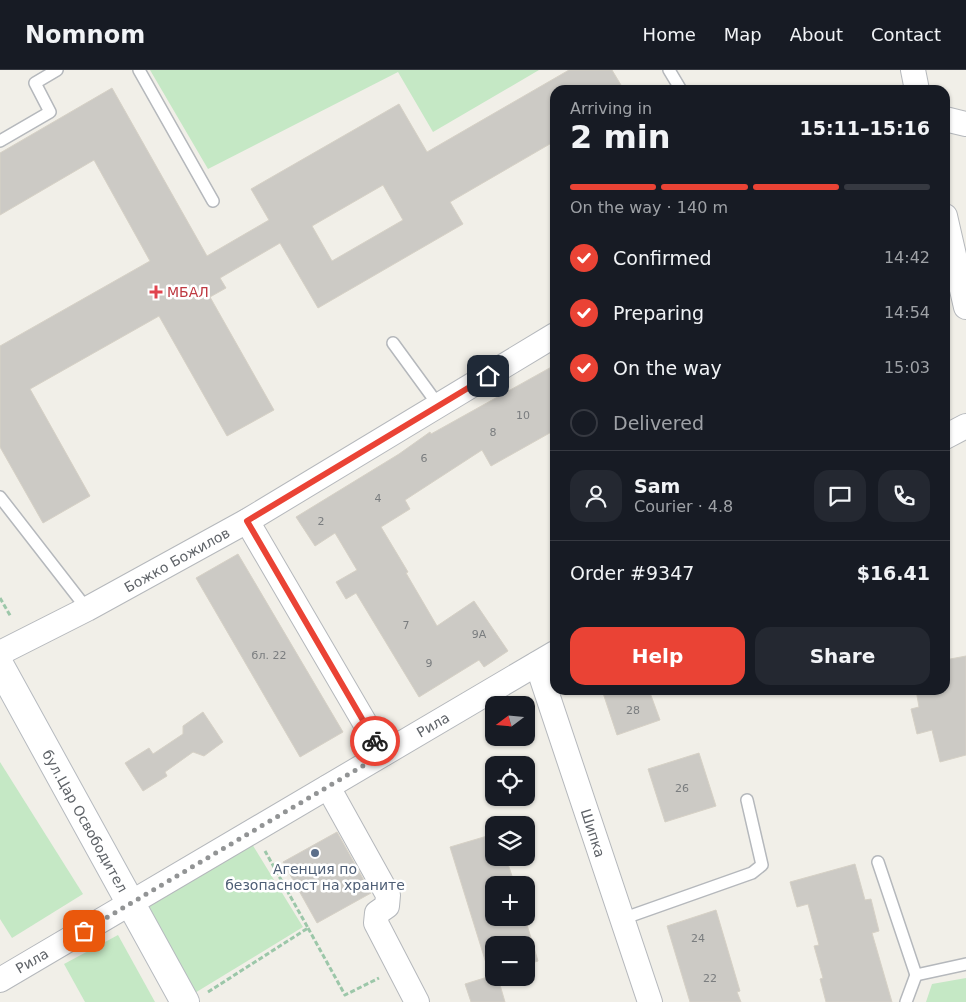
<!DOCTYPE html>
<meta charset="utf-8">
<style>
body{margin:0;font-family:"DejaVu Sans",sans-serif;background:#242831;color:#f1f3f6;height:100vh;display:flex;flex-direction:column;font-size:19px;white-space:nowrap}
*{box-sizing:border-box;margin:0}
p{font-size:16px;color:#9ea1a6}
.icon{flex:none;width:28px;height:28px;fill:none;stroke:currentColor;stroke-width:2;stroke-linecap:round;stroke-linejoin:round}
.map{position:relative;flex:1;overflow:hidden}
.sheet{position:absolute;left:550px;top:15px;width:400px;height:610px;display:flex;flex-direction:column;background:#171b24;border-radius:15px;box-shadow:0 1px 4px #0004}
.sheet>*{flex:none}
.needle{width:32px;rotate:254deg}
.buttons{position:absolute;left:485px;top:626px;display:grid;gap:10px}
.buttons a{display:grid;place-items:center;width:50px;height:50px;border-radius:10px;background:#171b24;box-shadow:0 1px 4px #0004;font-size:25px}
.pin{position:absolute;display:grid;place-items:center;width:42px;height:42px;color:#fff;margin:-21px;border-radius:10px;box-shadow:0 2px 8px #0006}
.courier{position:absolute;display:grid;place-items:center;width:50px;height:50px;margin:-25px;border:4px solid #ea4335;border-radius:50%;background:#fff;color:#222;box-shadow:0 1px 6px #0007}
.head em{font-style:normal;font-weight:800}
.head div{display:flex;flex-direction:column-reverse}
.head{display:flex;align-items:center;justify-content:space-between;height:85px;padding:0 20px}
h1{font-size:32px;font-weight:800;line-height:38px}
.bar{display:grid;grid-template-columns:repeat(4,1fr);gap:8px 5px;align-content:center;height:60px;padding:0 20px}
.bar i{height:6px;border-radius:4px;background:#363941}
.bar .on{background:#ea4335}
.bar p{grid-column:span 4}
.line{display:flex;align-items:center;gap:12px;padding:0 20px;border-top:1px solid #363941}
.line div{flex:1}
.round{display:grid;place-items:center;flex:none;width:52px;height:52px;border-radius:15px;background:#242831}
ol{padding:0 20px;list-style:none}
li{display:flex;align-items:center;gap:15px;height:55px}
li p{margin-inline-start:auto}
li .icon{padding:5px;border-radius:50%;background:#ea4335;color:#fff;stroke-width:4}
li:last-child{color:#9ea1a6}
li i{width:28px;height:28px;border:2px solid #363941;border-radius:50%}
.cta{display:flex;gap:10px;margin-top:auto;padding:10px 20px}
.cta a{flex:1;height:58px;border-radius:15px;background:#ea4335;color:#fff;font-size:20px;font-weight:800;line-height:58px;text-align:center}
.cta a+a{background:#242831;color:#f1f3f6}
header{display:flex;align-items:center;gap:30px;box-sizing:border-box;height:70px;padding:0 25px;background:#171b24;border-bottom:1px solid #363941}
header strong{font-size:24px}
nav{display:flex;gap:28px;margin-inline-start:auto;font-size:18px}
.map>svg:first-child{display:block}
.green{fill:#c5e8c5}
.building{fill:#cccac5;stroke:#d6d1c6;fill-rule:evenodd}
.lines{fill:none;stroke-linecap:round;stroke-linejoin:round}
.lane-casing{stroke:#b5b8bc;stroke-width:14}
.street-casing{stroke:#b5b8bc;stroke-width:26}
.secondary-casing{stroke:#b6babf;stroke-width:30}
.path{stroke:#9cc7a9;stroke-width:3;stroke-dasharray:5 2.5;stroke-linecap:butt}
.lane{stroke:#fff;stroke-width:11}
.street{stroke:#fff;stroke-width:24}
.secondary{stroke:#fff;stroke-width:28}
.done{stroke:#929495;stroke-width:5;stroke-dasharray:0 9}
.route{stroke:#ea4335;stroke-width:6}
.health-dot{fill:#e0444e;stroke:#fff;stroke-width:2}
.service-dot{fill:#5c6f8a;stroke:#fff;stroke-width:2}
.labels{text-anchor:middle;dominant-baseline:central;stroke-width:5;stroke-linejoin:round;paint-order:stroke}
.number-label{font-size:11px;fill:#7a7d7f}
.health-label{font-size:14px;fill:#be3a42;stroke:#fff;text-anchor:start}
.street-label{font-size:14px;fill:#5f6368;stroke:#fff}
.service-label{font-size:14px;fill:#4e5e75;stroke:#fff}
</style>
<header>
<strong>Nomnom</strong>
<nav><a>Home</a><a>Map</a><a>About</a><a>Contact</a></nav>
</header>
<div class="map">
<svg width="966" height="932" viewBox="0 0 966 932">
<rect width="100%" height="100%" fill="#f1efe8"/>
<!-- green -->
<g class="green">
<path d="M150 0H539L433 62 398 2 208 99Z"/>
<path d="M0 692 83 824 12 868 0 849Z"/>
<path d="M252 774 303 857 180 932 127 850Z"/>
<path d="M118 865 155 932H85L64 894Z"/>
<path d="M966 908V932H926L932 914Z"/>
</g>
<!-- building -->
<g class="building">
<path d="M569 0H612L624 20H555V71L450 132 463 154 318 238 280 173 220 208 226 218 210 227 274 340 227 366 159 246 30 319 90 426 43 453 0 377V276L150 191 94 90 0 145V83L112 18 207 186 269 150 251 119 399 34 427 82ZM383 115 403 150 332 191 312 156Z"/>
<path d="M555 295V360L491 396 482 380 405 430 410 439 381 457 408 502 406 503 437 556 474 531 508 581 484 597 479 590 419 627 356 523 346 529 336 512 357 500 335 463 315 476 296 447 399 384 430 362 431 364Z"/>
<path d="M238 484 343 662 300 687 196 508Z"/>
<path d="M966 586V685L940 692 932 660 917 664 911 639 919 637 916 620H945V590Z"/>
<path d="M602 620H649L660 650 617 665Z"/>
<path d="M203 642 223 672 204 686 193 682 165 702 167 706 143 721 125 693 149 678 153 684 183 664V656Z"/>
<path d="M699 683 716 736 665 752 648 699Z"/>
<path d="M337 762 371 823 317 853 283 792Z"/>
<path d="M494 764V788H506L515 815H494V848H525L538 891 526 895V875H494V905L490 906 450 777Z"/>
<path d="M855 794 865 830 871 829 879 861 872 863 892 932H826L820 909 823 908 814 876 819 875 808 834 797 837 790 812Z"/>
<path d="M716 840 740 921 737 922 741 932H690L667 856Z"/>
<path d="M494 905V908H498L505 932H471L465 914Z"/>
</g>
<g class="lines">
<!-- lane casing -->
<g class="lane-casing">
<g id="lane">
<path d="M139 0 213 131"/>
<path d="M669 0 681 20"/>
<path d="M0 71 50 42 35 13 57 0"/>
<path d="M393 273 439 336"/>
<path d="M0 427 87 539"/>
<path d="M878 792 916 905 966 894"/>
<path d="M622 849 752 803 762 795 747 730"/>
<path d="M906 932 916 905"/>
</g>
</g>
<!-- street casing -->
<g class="street-casing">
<g id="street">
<path d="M913 0 917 20"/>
<path d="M945 49 966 54"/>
<path d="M945 146 966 237"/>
<path d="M945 367 966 356"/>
<path d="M247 451 383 684"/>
<path d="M0 583 87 539 247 451 555 265"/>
<path d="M537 594 650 932"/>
<path d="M328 717 388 825 387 836 377 843 376 853 417 932"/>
<path d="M0 910 555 583"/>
</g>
</g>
<!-- secondary casing -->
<g class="secondary-casing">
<path id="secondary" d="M0 596 185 932"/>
</g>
<!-- path -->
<g class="path">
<path d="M0 528 11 547"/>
<path d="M308 858 345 925 379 908"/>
<path d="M208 922 308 858 265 781"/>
</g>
<!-- lane -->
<use href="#lane" class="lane"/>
<!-- street -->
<use href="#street" class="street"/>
<!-- secondary -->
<use href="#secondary" class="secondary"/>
</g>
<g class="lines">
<!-- done -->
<path class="done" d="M84 861 383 684 375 671"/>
<!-- route -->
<path class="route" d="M375 671 247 451 488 306"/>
</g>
<!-- markers -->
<path class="health-dot" d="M153.5 214.5h5v5h5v5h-5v5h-5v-5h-5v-5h5z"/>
<circle class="service-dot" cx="315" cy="783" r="5"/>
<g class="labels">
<!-- number labels -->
<g class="number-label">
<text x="523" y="345">10</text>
<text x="493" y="362">8</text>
<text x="424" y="388">6</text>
<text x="378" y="428">4</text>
<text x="321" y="451">2</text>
<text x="406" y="555">7</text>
<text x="479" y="564">9А</text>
<text x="269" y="585">бл. 22</text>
<text x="429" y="593">9</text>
<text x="633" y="640">28</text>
<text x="682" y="718">26</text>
<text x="698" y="868">24</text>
<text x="710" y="908">22</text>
</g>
<!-- health labels -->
<g class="health-label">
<text x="167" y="222">МБАЛ</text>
</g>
<!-- street labels -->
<g class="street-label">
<text transform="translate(177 490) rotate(-29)">Божко Божилов</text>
<text transform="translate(433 655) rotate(-30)">Рила</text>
<text transform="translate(85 751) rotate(61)">бул.Цар Освободител</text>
<text transform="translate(593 763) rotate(72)">Шипка</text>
<text transform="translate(32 891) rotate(-30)">Рила</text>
</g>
<!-- service labels -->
<g class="service-label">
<text x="315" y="799">Агенция по<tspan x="315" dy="16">безопасност на храните</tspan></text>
</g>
</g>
</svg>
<div class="buttons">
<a><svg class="needle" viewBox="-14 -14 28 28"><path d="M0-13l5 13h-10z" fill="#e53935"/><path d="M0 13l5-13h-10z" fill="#9ea1a6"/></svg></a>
<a><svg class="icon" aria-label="locate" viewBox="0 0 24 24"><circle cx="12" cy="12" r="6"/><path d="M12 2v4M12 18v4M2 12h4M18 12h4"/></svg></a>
<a><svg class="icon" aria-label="layers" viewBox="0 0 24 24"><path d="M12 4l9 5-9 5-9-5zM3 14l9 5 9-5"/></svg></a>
<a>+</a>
<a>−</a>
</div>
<div class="pin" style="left:84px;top:861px;background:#ea580c"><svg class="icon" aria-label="bag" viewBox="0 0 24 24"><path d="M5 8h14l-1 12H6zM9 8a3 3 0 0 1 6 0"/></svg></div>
<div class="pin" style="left:488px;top:306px;background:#1f2937"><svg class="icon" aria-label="home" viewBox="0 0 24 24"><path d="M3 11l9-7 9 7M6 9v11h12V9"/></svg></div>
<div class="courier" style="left:375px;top:671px"><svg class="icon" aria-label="bike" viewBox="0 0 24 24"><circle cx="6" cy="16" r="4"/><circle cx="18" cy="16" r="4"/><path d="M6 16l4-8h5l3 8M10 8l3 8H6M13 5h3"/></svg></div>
<section class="sheet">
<div class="head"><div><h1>2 min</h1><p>Arriving in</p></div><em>15:11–15:16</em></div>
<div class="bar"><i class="on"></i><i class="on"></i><i class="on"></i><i></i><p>On the way · 140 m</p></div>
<ol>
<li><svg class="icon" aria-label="check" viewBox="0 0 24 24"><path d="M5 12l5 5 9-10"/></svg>Confirmed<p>14:42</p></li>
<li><svg class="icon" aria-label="check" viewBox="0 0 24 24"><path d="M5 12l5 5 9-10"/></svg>Preparing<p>14:54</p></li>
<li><svg class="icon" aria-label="check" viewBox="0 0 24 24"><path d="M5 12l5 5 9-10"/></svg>On the way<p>15:03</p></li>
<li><i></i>Delivered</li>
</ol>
<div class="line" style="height:90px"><a class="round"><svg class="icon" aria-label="person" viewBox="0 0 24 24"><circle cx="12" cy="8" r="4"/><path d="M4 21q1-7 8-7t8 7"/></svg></a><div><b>Sam</b><p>Courier · 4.8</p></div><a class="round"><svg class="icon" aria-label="chat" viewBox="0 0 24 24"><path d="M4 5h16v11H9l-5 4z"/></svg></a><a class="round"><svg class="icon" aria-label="phone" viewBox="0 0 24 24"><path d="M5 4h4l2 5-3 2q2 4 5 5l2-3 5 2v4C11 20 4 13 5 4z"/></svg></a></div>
<div class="line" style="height:65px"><div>Order #9347</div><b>$16.41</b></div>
<div class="cta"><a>Help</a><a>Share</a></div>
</section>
</div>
